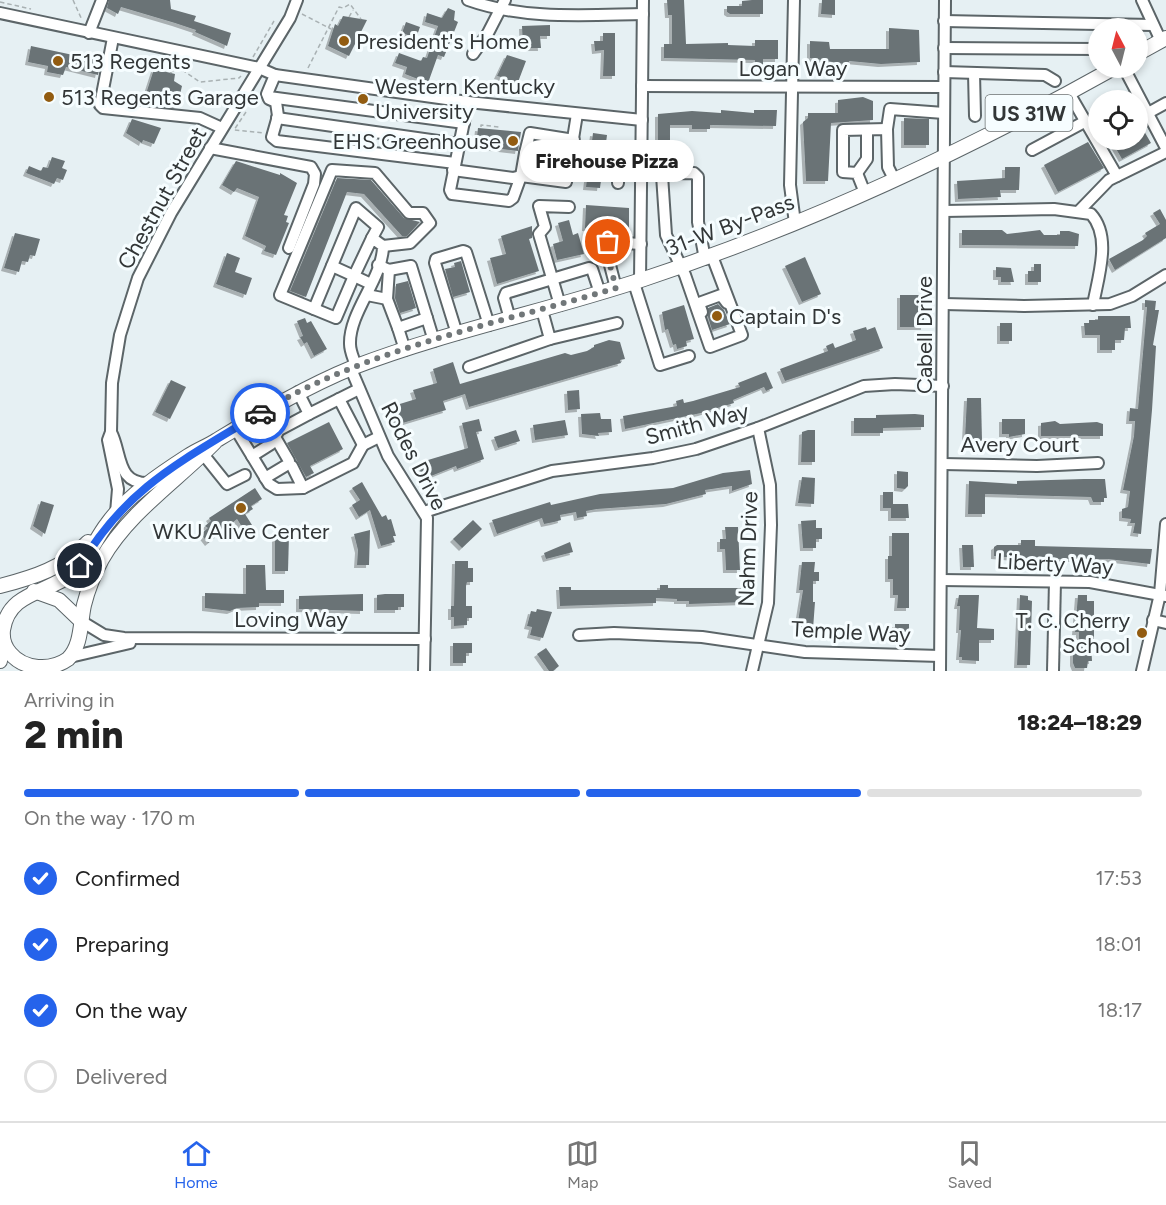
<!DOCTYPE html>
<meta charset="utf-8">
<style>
body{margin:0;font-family:Figtree,sans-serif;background:#f6f6f6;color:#222;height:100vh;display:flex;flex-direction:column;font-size:22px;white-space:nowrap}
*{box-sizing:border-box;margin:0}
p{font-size:20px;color:#767676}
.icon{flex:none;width:33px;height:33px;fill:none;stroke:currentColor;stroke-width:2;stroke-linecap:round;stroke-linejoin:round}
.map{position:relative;height:671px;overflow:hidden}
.side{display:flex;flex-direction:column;background:#fff;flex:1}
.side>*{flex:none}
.needle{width:39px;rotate:353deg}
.fabs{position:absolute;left:1088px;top:18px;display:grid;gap:12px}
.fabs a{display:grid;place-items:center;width:60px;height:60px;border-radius:50%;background:#fff;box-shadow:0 3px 9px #0003;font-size:30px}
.pin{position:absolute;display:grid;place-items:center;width:51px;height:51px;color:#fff;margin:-26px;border:3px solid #fff;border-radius:50%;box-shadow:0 2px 6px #0007}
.courier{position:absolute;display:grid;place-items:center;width:60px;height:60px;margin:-30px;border:4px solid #2563eb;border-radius:50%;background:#fff;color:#222;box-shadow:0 2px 8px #0007}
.bubble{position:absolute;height:42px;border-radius:21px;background:#fff;box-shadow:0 3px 9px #0003;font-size:20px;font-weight:800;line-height:42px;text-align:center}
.head em{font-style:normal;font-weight:800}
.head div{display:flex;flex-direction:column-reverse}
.head{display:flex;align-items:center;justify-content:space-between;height:102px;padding:0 24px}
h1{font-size:39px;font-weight:800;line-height:45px}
.bar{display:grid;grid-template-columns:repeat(4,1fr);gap:9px 6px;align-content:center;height:72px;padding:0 24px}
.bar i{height:8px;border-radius:4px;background:#e0e0e0}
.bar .active{background:#2563eb}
.bar p{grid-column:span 4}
ol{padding:0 24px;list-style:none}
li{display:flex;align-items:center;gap:18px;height:66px}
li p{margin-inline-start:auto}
li .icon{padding:6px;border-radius:50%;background:#2563eb;color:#fff;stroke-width:4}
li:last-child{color:#767676}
li i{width:33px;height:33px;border:3px solid #e0e0e0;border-radius:50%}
.tabs{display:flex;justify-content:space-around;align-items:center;height:84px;border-top:2px solid #e0e0e0;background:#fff;font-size:16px;color:#767676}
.tabs a{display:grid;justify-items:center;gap:3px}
.tabs .active{color:#2563eb}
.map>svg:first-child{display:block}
.building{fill:#6a7376;filter:url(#shadow)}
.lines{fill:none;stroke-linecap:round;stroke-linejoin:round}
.minor-casing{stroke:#5c6568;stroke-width:14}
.major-casing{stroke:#5c6568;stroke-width:16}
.path{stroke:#a9b1b3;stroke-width:1.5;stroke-dasharray:4.5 3;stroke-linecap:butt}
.minor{stroke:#fff;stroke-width:10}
.major{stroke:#fff;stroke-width:14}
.done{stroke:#717779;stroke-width:6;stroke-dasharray:0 10.8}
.route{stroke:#2563eb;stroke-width:8}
.poi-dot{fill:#925c11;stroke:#f6fdff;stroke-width:2}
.labels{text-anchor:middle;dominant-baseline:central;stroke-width:6;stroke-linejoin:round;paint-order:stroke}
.shield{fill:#f6fdff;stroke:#6d7273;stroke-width:1.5}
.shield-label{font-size:21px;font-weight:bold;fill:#323637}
.poi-label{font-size:22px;fill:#323637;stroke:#f6fdff;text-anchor:start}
.street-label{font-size:22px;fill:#323637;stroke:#f6fdff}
</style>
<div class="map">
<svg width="1166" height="671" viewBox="0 0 1166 671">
<defs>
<filter id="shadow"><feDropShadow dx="-3" dy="3" stdDeviation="0" flood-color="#0004"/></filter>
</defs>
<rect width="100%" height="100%" fill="#e6f0f3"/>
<!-- building -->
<g class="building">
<path d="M109 0H170L171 9 196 16 194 21 231 33 227 46 195 32 196 30 175 23 121 7 118 14 107 8Z"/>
<path d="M667 0H684L686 44 728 43V45L755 46V40H778V59H763V65H755V60L664 58V44H672V15H668Z"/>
<path d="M752 0H763V14H730L727 12V6H742V1Z"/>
<path d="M822 0H835V15L821 14Z"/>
<path d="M448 8 455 11 454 20 458 22 444 57 438 55 428 83 405 74 407 67 395 63 399 53 421 61 423 57 427 58 438 26 425 22 427 13 442 18Z"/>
<path d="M343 16 367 20 349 56 328 46 335 24 338 26Z"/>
<path d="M406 22 420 27 416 38 402 33Z"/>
<path d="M550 25V36H540L541 48H523L522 26Z"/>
<path d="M889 28 919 30 920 62 881 64 849 61V65L810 58V41L829 42 830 49H889Z"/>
<path d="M603 33H615V76H603L604 50 595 51 594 41H603Z"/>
<path d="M31 46 101 61 98 75 66 67 63 75 47 72 48 66 28 62Z"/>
<path d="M507 55 526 61 515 90 498 83 501 77 497 76Z"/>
<path d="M154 69 175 74 174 81 182 86 177 107 144 100Z"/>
<path d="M863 97 873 101V120L831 123 828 181H806L803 122 808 118V113H838V100Z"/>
<path d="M721 110 754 113V110H777L776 126 710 125V129H692V125H670V140H658V114L692 111 721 113Z"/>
<path d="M904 118 929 119V145H904Z"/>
<path d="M132 119 161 128 154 144 143 140 142 143 126 133Z"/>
<path d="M1137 119 1151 143 1122 159 1111 140H1137Z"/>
<path d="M478 128 521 132 518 151 476 146Z"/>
<path d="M593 133 607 135 600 188 586 187Z"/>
<path d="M1088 142 1104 168 1058 192 1044 165Z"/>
<path d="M52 157 65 161 62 168 67 170 63 180 57 178 54 184 26 173 29 166 41 171 43 167 48 168Z"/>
<path d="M236 161 280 175V173L297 183 284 215 288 216 286 222 289 223 276 255 264 251 266 246 245 236 259 197 237 188 234 192 222 185Z"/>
<path d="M1005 167H1020L1019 190H1000L1001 197 958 199 957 181 1005 178Z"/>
<path d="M337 178 371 180 404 218 420 222 407 236H402L364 194 347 192 306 297 290 291Z"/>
<path d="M586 205 629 208V231L585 228Z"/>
<path d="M1160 209 1166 220V238L1115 270 1109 259 1143 240 1147 236 1145 233 1160 224 1153 213Z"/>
<path d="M569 220 573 235 578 233 584 254 557 260 553 244 563 241 558 223Z"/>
<path d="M532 226V238L529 239 539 271 497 284 490 258 506 254 501 236Z"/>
<path d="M962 230H1002L1007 234 1040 230 1044 235H1060V231H1069L1079 234 1078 246 962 245Z"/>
<path d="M15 233 40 239 35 256 30 255 28 262 22 261 19 272 4 268Z"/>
<path d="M227 253 240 258 235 272 252 278 246 295 216 284Z"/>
<path d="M805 257 821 294 802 302 785 266Z"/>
<path d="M461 261 470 292 453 297 445 269 455 267 454 263Z"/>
<path d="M1034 264H1041V282H1028V271H1034Z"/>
<path d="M996 267 1011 268 1014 282H1001V277H996Z"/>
<path d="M408 281 416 308 400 313 395 298 396 284Z"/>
<rect x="900" y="295" width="24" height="32"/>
<path d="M1145 300 1156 301 1155 310H1159L1153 345 1156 346 1152 410 1141 534 1133 533 1135 523H1130L1131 519 1122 518V509L1128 507 1130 491 1123 490 1134 436 1135 421H1129L1130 408 1138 409 1147 307H1145Z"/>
<path d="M718 304 724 310 730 324 712 330 708 317V308Z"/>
<path d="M684 305 694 339 686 341 687 346 677 349 676 344 673 345 668 329 665 330 662 312Z"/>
<path d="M1098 316H1130L1131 328H1125L1124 340H1115V350H1100V335H1085L1084 323H1089V320H1098Z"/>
<path d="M305 318 307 323 311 321 327 349 314 356 307 342 304 344 300 337 303 336 297 321Z"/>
<rect x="1000" y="323" width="12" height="18"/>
<path d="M866 327 867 330 875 327 883 348 785 381 780 369 828 351 826 346 833 343 835 348 856 340 853 331Z"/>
<path d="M609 340 620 342 625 359 620 360 621 363 469 407 465 394 443 401 446 410 396 425 390 407 416 399 413 390 437 383 433 369 453 362 460 384 565 353 571 355 587 351 594 347V345Z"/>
<path d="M766 372 773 388 766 391 764 387 733 400 734 403 701 413 625 429 623 416 677 406 676 401 683 399 684 403 693 401 740 387 738 383Z"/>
<path d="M171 380 186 387 170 419 155 412Z"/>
<path d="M579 390 580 409 568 410 567 391Z"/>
<path d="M967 398H981L982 441H968L965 438Z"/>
<path d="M600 413 601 419H611L612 432 598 433 599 436 582 434 581 414Z"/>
<path d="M915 414 924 415V427L883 428V433H854V418H876V415Z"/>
<path d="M479 419 482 431 476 432 484 459 457 469 456 466 431 476 430 474 422 476 418 463 468 448 462 423Z"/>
<path d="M1002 419H1025V434L1009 437V434H1002Z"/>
<path d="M565 420 568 435 535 440 533 425Z"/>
<path d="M1055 421 1060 424 1097 422 1103 424V436H1041V423Z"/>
<path d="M329 422 343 449 310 466 314 473 306 477 287 443Z"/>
<path d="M516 430 520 441 498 448 494 437Z"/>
<path d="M808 430H815V462H801L802 432Z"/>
<path d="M750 470 752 484 732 491V486L705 490 706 494 666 504 597 509 586 511 587 516 577 518 576 512 560 515 561 520 554 522 544 524 542 518 497 534 492 520 550 502 551 505 600 494 673 488 723 473Z"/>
<path d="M897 471 908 472V486L905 489 897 488Z"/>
<path d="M802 477 815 478 814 504 798 503Z"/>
<path d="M1084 479H1105L1107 498H1104V502H1093L1091 497 985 494V514H968L969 481 1017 484V481Z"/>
<path d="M362 482 382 517 386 515 388 520 391 519 396 536H393L395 542 381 546 370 510 359 517 352 505 360 500 352 488Z"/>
<path d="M255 488 262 499 251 506 253 509 245 514 252 525 244 530 237 519 208 543 201 534 208 528 205 526 211 521 209 518Z"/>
<path d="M883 492H893V504H908L909 518H891V508H883Z"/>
<path d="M41 501 54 505 45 534 33 526Z"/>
<path d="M473 520 482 529 462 548 453 539Z"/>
<path d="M816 520V528H822V539H816V548H803L801 521Z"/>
<path d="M725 527H738L740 570H726L725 549H720V539H726Z"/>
<path d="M370 530 369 565H357L358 550 354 534Z"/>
<path d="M892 533H909V608H897L898 595H893V579H888V556H892Z"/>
<path d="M275 535H289L288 571H275Z"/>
<path d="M1021 540H1035V546L1152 549 1150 564 1108 559H1029L994 556V547L997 545H1021Z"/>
<path d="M570 542 573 552 546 559 544 553Z"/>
<path d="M962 545H973L974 567H963Z"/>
<path d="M455 561H468V568H473V582H467L466 586V606H472V618H467V625L454 626V617H451V606H454Z"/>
<path d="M802 562H815L814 572H819V581H813V602H815L813 629 797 628 803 590H799Z"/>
<path d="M246 565H265L266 590H284V603H259V607L237 608 230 611 205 608V593L246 594Z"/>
<path d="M660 585H668V588H747V602L689 604V601H677V599L656 598V603L560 606 559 587H571V590H660Z"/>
<path d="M363 594V611L299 609V596Z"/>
<path d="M385 594H404V607H398V610H377V595Z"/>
<path d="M959 595H979L977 628 994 629V640H979V661L962 660V657H959L961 630H959L960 606H957Z"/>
<path d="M1020 595 1028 596V600L1032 601 1030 665H1017Z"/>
<path d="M1078 595H1087V601H1094V644H1091L1092 661H1088L1087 668H1075L1073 663V653L1075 648H1079V632H1075Z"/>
<path d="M537 609 552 612 543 638 530 635 532 627 527 626 531 611 536 612Z"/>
<path d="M895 624H909V639L895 638Z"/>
<path d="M453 643H472V653H466V663H453Z"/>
<path d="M546 648 559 666 553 671H549L537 654Z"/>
</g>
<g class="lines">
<!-- minor casing -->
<g class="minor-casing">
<g id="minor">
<path d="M468 0C524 20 585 15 643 14"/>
<path d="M794 0 790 185 795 223"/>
<path d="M1142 0 1161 41"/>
<path d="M0 13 259 68 275 75 267 94 269 99 276 102 278 116 272 137 277 141 455 163"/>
<path d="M944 21 1153 25"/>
<path d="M89 33 102 0"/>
<path d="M113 38 100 105 103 108 200 118 222 128"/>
<path d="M944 48 1098 49"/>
<path d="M473 54 488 33 505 0"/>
<path d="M1124 68 1166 148"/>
<path d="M944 72 1045 75 1055 81"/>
<path d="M974 73 975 116"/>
<path d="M275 75 468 102"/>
<path d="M642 86 944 87"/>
<path d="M1069 93 1117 176"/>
<path d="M269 97 464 123"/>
<path d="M1148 113 1166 103"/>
<path d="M277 118 459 144"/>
<path d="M887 129 890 109 944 113"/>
<path d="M210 148 311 167 315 174 314 184 289 248"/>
<path d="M1032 150 1086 121"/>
<path d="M525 153 521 176 566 182 577 114"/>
<path d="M571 162 525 153 530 133 574 140"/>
<path d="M453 170 513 178 521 176"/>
<path d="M857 173 867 159V130"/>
<path d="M642 174 694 173 698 177V222L705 259"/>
<path d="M662 175 666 235 685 275 710 347 742 335 712 256"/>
<path d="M521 176 513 198 509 201 452 194 450 190 468 102 642 120"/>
<path d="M618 183 619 163 642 161"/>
<path d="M865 193 857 173 843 172V130L887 129 888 167 894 179"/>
<path d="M944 211 1054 209 1091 214C1112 237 1098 277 1093 305"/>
<path d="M1079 211 1109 180 1166 152"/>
<path d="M378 265 389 270 411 266 434 341"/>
<path d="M332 266 354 276 336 318 280 295 332 170 375 173 409 213H423L430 223 410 243 383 246"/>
<path d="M640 281 643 0"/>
<path d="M634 283 660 365 689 356"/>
<path d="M616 288 605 246 608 242 641 244"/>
<path d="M367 295 387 299 398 328 427 318"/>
<path d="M387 299 389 270"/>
<path d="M944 304 1024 306 1110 304 1132 296 1166 275"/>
<path d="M560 305 539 234 545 227 539 206 569 207"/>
<path d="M314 309 356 208 378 227 372 238"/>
<path d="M542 310 550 339 617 323"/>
<path d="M702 312 699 303 721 295 727 303"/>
<path d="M510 319 504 298 506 293 589 268 592 269 600 293"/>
<path d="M398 328 405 350"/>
<path d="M457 334 435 263 436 259 463 251 466 252 489 325"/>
<path d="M356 366C354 359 350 352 350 344 349 312 383 278 383 246L372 238 354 276 371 284"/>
<path d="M469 367 550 339"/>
<path d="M351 369 388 456 427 518 424 671"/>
<path d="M298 392 309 414 359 389"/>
<path d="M339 399 363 445 379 437"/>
<path d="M235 428 269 484 277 489 303 488 292 466"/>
<path d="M111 432C122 453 116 485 150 483"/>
<path d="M275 437 289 461"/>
<path d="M203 454 227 484 245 475"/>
<path d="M252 456 271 444 279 430 309 414"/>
<path d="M943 464 1037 466 1098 463"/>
<path d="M265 478 285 466"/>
<path d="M303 488 353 463 363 445"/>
<path d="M424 512 552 471 653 458 696 449 758 428 864 386 895 384 943 386"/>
<path d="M116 513 118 489 108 440 111 432 112 383 120 335 138 278 171 213 290 18 297 0"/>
<path d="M941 580 1090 582 1166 596"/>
<path d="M1153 620 1166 623"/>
<path d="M81 621 104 635 124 638 425 639"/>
<path d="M579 635 614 633 702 637 805 652 940 656"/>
<path d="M70 657 130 643"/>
<path d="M752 671 768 603 771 525 770 485 758 428"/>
<path d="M940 671 945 0"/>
<path d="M1053 671 1055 581"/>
<path d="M1142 671 1160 594 1166 524"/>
</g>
</g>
<!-- major casing -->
<g class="major-casing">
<g id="major">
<path d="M1137 54 1166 38"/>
<path d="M215 442C178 480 129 512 102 559 94 574 88 589 84 605 80 623 82 645 68 659 51 671 24 670 10 653 4 646 2 639 3 630 9 590 50 594 75 571 88 559 96 538 107 524 127 496 160 474 188 456 197 450 208 446 217 440 262 413 305 387 354 367 448 331 548 311 644 279 807 225 964 152 1114 68"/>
<path d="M0 586C35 577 63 568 88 542"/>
<path d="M34 591 59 600 81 621"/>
<path d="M0 661 2 640"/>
</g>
</g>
<!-- path -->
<g class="path">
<path d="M73 0 82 20"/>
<path d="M0 2 31 9"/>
<path d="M302 14 331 29"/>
<path d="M349 17 353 10"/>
<path d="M253 57 274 21"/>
<path d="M308 68 339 7 343 8 350 4 361 19"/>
<path d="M170 73 178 67 200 82 239 78 241 76"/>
<path d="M246 112 234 130 264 133"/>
<path d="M481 127V125L499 127"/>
</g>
<!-- minor -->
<use href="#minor" class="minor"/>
<!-- major -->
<use href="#major" class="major"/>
</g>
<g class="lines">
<!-- done -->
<path class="done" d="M260 413C367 348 497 324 616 288L605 246 608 242"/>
<!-- route -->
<path class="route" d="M80 566C127 486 184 460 260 413"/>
</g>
<!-- markers -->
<g class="poi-dot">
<circle cx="344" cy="41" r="6"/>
<circle cx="58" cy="61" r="6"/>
<circle cx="49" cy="97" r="6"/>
<circle cx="363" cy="99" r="6"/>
<circle cx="513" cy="141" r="6"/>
<circle cx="717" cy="316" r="6"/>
<circle cx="241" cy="508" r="6"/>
<circle cx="1142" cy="633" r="6"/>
</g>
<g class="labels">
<!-- shield labels -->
<rect class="shield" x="985.5" y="95" width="87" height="36" rx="4.5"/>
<g class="shield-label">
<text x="1029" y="113">US 31W</text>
</g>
<!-- poi labels -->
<g class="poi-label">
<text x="356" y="41">President's Home</text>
<text x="70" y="61">513 Regents</text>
<text x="375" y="86">Western Kentucky<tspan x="375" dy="25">University</tspan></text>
<text x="61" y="97">513 Regents Garage</text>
<text x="501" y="141" text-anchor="end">EHS Greenhouse</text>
<text x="729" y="316">Captain D's</text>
<text x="241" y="531" text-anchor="middle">WKU Alive Center</text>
<text x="1130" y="620" text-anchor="end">T. C. Cherry<tspan x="1130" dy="25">School</tspan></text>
</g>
<!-- street labels -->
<g class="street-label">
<text x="793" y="68">Logan Way</text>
<text transform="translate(162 198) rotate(-61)">Chestnut Street</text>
<text transform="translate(730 225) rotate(-21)">31-W By-Pass</text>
<text transform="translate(924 335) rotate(-90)">Cabell Drive</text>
<text transform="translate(697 424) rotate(-15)">Smith Way</text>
<text x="1020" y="444">Avery Court</text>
<text transform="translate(414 456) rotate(63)">Rodes Drive</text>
<text transform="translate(748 549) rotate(-88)">Nahm Drive</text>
<text transform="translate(1055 564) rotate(3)">Liberty Way</text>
<text x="291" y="619">Loving Way</text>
<text transform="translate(851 632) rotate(3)">Temple Way</text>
</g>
</g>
</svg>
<div class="fabs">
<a><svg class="needle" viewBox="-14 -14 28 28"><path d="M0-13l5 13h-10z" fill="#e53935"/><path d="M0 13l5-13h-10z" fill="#767676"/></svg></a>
<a><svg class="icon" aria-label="locate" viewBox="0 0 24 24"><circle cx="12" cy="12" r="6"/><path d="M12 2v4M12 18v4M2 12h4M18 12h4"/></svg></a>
</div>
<div class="pin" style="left:608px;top:242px;background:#ea580c"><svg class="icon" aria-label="bag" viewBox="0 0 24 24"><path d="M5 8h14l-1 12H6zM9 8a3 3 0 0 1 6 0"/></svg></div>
<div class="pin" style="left:80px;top:566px;background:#1f2937"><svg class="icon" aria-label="home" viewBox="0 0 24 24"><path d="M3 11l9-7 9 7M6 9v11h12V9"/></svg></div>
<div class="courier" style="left:260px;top:413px"><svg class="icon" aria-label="car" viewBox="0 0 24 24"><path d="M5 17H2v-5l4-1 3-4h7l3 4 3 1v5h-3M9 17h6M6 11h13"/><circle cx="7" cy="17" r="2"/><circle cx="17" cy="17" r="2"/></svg></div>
<div class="bubble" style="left:520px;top:140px;width:174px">Firehouse Pizza</div>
</div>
<section class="side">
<div class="head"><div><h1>2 min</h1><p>Arriving in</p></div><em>18:24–18:29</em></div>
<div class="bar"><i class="active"></i><i class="active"></i><i class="active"></i><i></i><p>On the way · 170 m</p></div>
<ol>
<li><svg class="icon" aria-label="check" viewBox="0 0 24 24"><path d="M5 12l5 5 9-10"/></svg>Confirmed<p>17:53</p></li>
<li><svg class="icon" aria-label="check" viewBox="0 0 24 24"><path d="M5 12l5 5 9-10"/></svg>Preparing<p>18:01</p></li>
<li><svg class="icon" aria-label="check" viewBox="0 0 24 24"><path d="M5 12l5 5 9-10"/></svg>On the way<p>18:17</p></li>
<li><i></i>Delivered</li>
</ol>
</section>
<nav class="tabs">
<a class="active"><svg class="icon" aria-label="home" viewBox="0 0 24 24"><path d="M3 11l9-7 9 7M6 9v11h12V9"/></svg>Home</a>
<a><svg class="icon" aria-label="map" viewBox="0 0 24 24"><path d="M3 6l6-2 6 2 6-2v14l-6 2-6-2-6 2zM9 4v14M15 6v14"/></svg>Map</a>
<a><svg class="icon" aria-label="saved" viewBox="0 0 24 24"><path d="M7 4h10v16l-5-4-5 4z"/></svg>Saved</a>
</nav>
